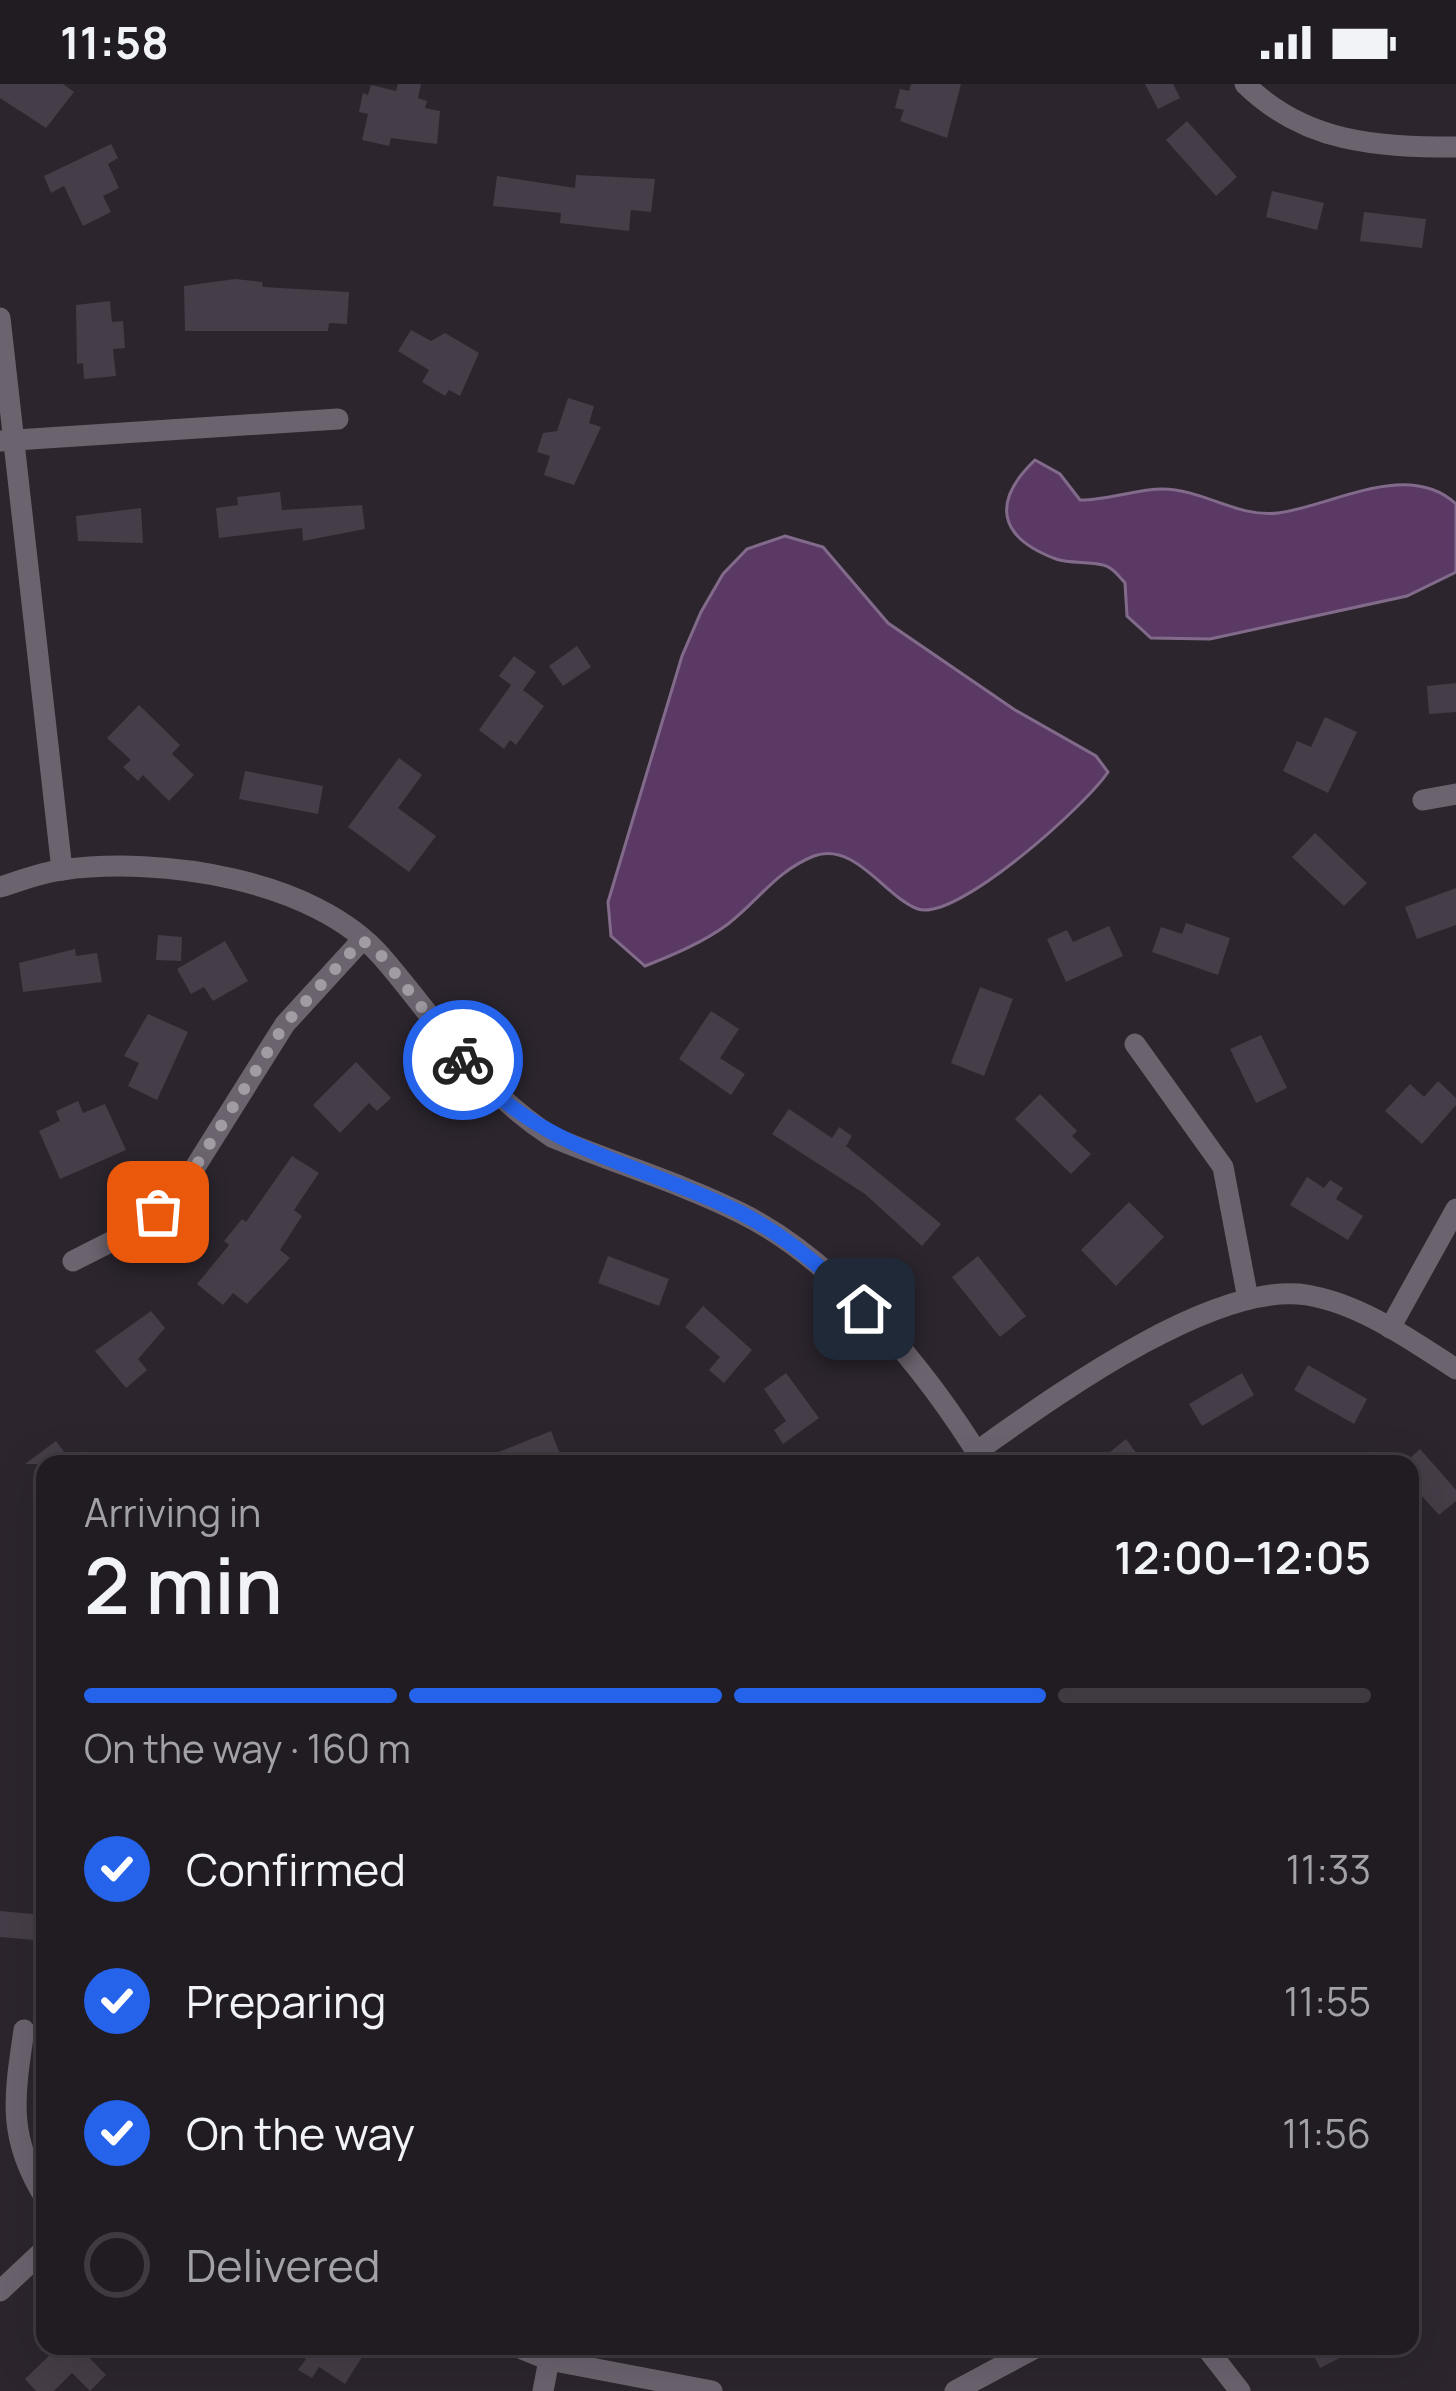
<!DOCTYPE html>
<meta charset="utf-8">
<style>
body{margin:0;font-family:Manrope,sans-serif;background:#29252a;color:#f1f3f6;height:100vh;display:flex;flex-direction:column;font-size:45px;white-space:nowrap}
*{box-sizing:border-box;margin:0}
p{font-size:39px;color:#a2a1a5}
.icon{flex:none;width:66px;height:66px;fill:none;stroke:currentColor;stroke-width:2;stroke-linecap:round;stroke-linejoin:round}
.map{position:relative;flex:1;overflow:hidden}
.drawer{position:absolute;left:36px;top:1371px;width:1383px;height:900px;display:flex;flex-direction:column;background:#211c22;border-radius:24px;box-shadow:0 12px 48px #0002,0 0 0 3px #3e3a40}
.drawer>*{flex:none}
.pin{position:absolute;display:grid;place-items:center;width:102px;height:102px;color:#fff;margin:-51px;border-radius:24px;box-shadow:0 6px 18px #0006}
.courier{position:absolute;display:grid;place-items:center;width:120px;height:120px;margin:-60px;border:9px solid #2563eb;border-radius:50%;background:#fff;color:#222;box-shadow:0 3px 15px #0007}
.headline em{font-style:normal;font-weight:600}
.headline div{display:flex;flex-direction:column-reverse}
.headline{display:flex;align-items:center;justify-content:space-between;height:204px;padding:0 48px}
h1{font-size:78px;font-weight:600;line-height:90px}
.bar{display:grid;grid-template-columns:repeat(4,1fr);gap:18px 12px;align-content:center;height:144px;padding:0 48px}
.bar i{height:15px;border-radius:9px;background:#3e3a40}
.bar .on{background:#2563eb}
.bar p{grid-column:span 4}
ol{padding:0 48px;list-style:none}
li{display:flex;align-items:center;gap:36px;height:132px}
li p{margin-inline-start:auto}
li .icon{padding:12px;border-radius:50%;background:#2563eb;color:#fff;stroke-width:4}
li:last-child{color:#a2a1a5}
li i{width:66px;height:66px;border:6px solid #3e3a40;border-radius:50%}
.status{display:flex;justify-content:space-between;align-items:center;height:84px;padding:0 60px;background:#211c22;direction:ltr}
.status svg{height:33px;fill:currentColor}
.map>svg:first-child{display:block}
.water{fill:#5a3a64;stroke:#826b8a;stroke-width:3}
.building{fill:#453d47}
.lines{fill:none;stroke-linecap:round;stroke-linejoin:round}
.minor{stroke:#6b636e;stroke-width:21}
.done{stroke:#a19ca3;stroke-width:12;stroke-dasharray:0 21.6}
.route{stroke:#2563eb;stroke-width:15}
</style>
<div class="status"><b>11:58</b><svg viewBox="0 0 49 12"><path d="M0 12V9h3v3zM5 12V6h3v6zM10 12V3h3v9zM15 12V0h3v12zM26 1h20v11H26zM47 4h2v5h-2z"/></svg></div>
<div class="map">
<svg width="1456" height="2307" viewBox="0 0 1456 2307">
<rect width="100%" height="100%" fill="#2c252e"/>
<!-- water -->
<g class="water">
<path d="M1035 376 1060 390 1080 416C1110 416 1136 405 1162 405 1203 405 1237 434 1278 429 1332 422 1408 375 1456 420V488L1407 512 1210 555 1151 554 1127 532 1125 499C1119 492 1112 483 1103 481 1088 477 1071 480 1056 475 997 453 992 417 1035 376Z"/>
<path d="M785 452 823 463 888 539 1015 626 1096 672 1108 688C1087 720 957 838 918 825 885 813 855 757 814 772 776 787 759 816 728 840 704 858 673 871 645 882L611 852 608 818 682 572 701 528 723 490 747 465Z"/>
</g>
<!-- building -->
<g class="building">
<path d="M0 0H63L74 8 46 44 0 14Z"/>
<path d="M398 0H421L418 14 427 17 425 24 440 27 437 60 391 54 389 62 362 56 368 30 359 28 363 9 368 11 371 1 396 7Z"/>
<path d="M911 0H961L947 54 900 37 904 26 895 24 900 5 909 7Z"/>
<path d="M1145 0H1173L1180 14 1158 25Z"/>
<path d="M1187 37 1237 93 1216 112 1166 56Z"/>
<path d="M111 60 118 74 108 80 119 104 103 112 111 128 83 142 64 102 51 109 44 92Z"/>
<path d="M576 91 655 95 651 128 631 126 629 147 560 139 561 129 493 122 497 92 575 104Z"/>
<path d="M1272 107 1324 119 1317 146 1266 133Z"/>
<path d="M1364 128 1426 135 1422 164 1360 157Z"/>
<path d="M235 195 262 198 263 203 349 208 347 240 329 239 328 247H185L184 202Z"/>
<path d="M110 217 112 238 123 237 125 264 113 265 116 292 84 295 83 279 77 280 76 221Z"/>
<path d="M411 246 431 257 445 249 479 269 460 312 449 306 445 312 422 298 429 286 398 267Z"/>
<path d="M568 314 594 322 589 339 601 343 574 401 544 391 550 372 537 368 543 349 557 347Z"/>
<path d="M280 408 282 426 362 421 365 445 303 457 302 444 219 454 216 424 238 421 237 413Z"/>
<path d="M141 424 143 459 78 457 76 432Z"/>
<path d="M577 562 591 583 563 602 549 582Z"/>
<path d="M514 572 536 588 523 606 544 622 516 661 510 656 504 665 479 646 511 601 499 592Z"/>
<path d="M1456 599V628L1429 630 1427 602Z"/>
<path d="M139 621 180 661 172 670 194 691 169 717 143 691 138 697 123 683 131 676 107 654Z"/>
<path d="M1325 633 1357 648 1328 709 1283 687 1297 657 1311 663Z"/>
<path d="M399 674 422 691 398 724 436 752 409 788 348 743Z"/>
<path d="M245 687 323 702 318 730 239 715Z"/>
<path d="M1315 749 1367 799 1344 822 1292 773Z"/>
<path d="M1456 804V841L1417 855 1405 823Z"/>
<path d="M1186 839 1230 854 1218 891 1152 868 1161 843 1182 850Z"/>
<path d="M1109 842 1123 872 1066 898 1047 855 1067 846 1073 858Z"/>
<path d="M158 851 182 853 181 877 156 876Z"/>
<path d="M225 857 248 897 213 917 204 903 191 910 177 885Z"/>
<path d="M75 865 76 872 97 869 102 898 23 908 19 879Z"/>
<path d="M980 903 1013 915 984 992 951 979Z"/>
<path d="M711 927 739 945 720 974 745 990 731 1011 679 975Z"/>
<path d="M148 930 188 948 157 1016 128 1002 139 979 124 972Z"/>
<path d="M1261 951 1287 1004 1256 1019 1230 965Z"/>
<path d="M356 978 391 1014 377 1027 369 1019 340 1049 313 1021Z"/>
<path d="M1438 997 1456 1014V1021L1422 1060 1385 1027 1410 1000 1424 1013Z"/>
<path d="M1040 1010 1077 1047 1072 1052 1091 1070 1071 1090 1015 1035Z"/>
<path d="M78 1017 83 1029 105 1020 126 1066 60 1095 39 1047 60 1037 56 1027Z"/>
<path d="M789 1025 832 1054 839 1043 852 1052 846 1062 941 1140 922 1162 865 1110 772 1050Z"/>
<path d="M292 1072 319 1089 294 1126 302 1132 280 1166 290 1174 247 1220 233 1209 223 1221 197 1200 229 1161 224 1157 242 1135 246 1138Z"/>
<path d="M1307 1093 1324 1104 1330 1096 1343 1104 1336 1115 1363 1132 1348 1156 1290 1121Z"/>
<path d="M1129 1118 1164 1153 1116 1202 1081 1166Z"/>
<path d="M608 1172 669 1195 659 1222 598 1199Z"/>
<path d="M978 1172 1026 1232 1000 1253 952 1193Z"/>
<path d="M703 1222 752 1266 724 1299 709 1286 720 1273 685 1243Z"/>
<path d="M151 1227 165 1244 138 1275 147 1286 126 1304 95 1267Z"/>
<path d="M1308 1281 1367 1315 1354 1340 1294 1306Z"/>
<path d="M786 1289 819 1334 783 1360 774 1346 786 1337 764 1305Z"/>
<path d="M1242 1289 1254 1311 1202 1342 1189 1320Z"/>
<path d="M551 1347 562 1375 471 1380V1379Z"/>
<path d="M1126 1355 1137 1370 1125 1380H1095Z"/>
<path d="M56 1357 73 1380H25Z"/>
<path d="M1420 1365 1456 1406V1417L1439 1431 1410 1399V1374Z"/>
<path d="M0 1827 45 1831V1857L0 1853Z"/>
<path d="M59 2262H78L106 2291 90 2307 72 2289 54 2307H36L25 2295Z"/>
<path d="M286 2262H344L362 2273 345 2300 319 2283 312 2294 298 2286 306 2275Z"/>
<path d="M1309 2262H1363L1320 2284Z"/>
</g>
<g class="lines">
<!-- minor -->
<g class="minor">
<path d="M1245 0C1305 59 1377 63 1456 63"/>
<path d="M0 234 62 786"/>
<path d="M0 357 338 335"/>
<path d="M1423 716 1456 710"/>
<path d="M0 803C20 797 42 788 62 786 160 772 315 795 382 873 441 941 472 1000 552 1053 614 1079 681 1099 741 1129 839 1178 928 1288 984 1380"/>
<path d="M1135 960 1223 1083 1248 1215"/>
<path d="M73 1177 138 1144 177 1112 285 940 362 856"/>
<path d="M1390 1244 1456 1125"/>
<path d="M976 1368C1051 1315 1213 1196 1307 1211 1361 1220 1411 1256 1456 1285"/>
<path d="M24 1946C14 2014 7 2053 45 2114"/>
<path d="M0 2207 45 2165"/>
<path d="M515 2262 549 2276 712 2307"/>
<path d="M1205 2262 1240 2307"/>
<path d="M543 2307 549 2276"/>
<path d="M955 2307 1039 2262"/>
</g>
</g>
<g class="lines">
<!-- done -->
<path class="done" d="M158 1128 177 1112 285 940 362 856 380 870 463 976"/>
<!-- route -->
<path class="route" d="M463 976C535 1066 644 1080 741 1129 788 1153 828 1188 864 1225"/>
</g>
</svg>
<div class="pin" style="left:158px;top:1128px;background:#ea580c"><svg class="icon" aria-label="bag" viewBox="0 0 24 24"><path d="M5 8h14l-1 12H6zM9 8a3 3 0 0 1 6 0"/></svg></div>
<div class="pin" style="left:864px;top:1225px;background:#1f2937"><svg class="icon" aria-label="home" viewBox="0 0 24 24"><path d="M3 11l9-7 9 7M6 9v11h12V9"/></svg></div>
<div class="courier" style="left:463px;top:976px"><svg class="icon" aria-label="bike" viewBox="0 0 24 24"><circle cx="6" cy="16" r="4"/><circle cx="18" cy="16" r="4"/><path d="M6 16l4-8h5l3 8M10 8l3 8H6M13 5h3"/></svg></div>
<section class="drawer">
<div class="headline"><div><h1>2 min</h1><p>Arriving in</p></div><em>12:00–12:05</em></div>
<div class="bar"><i class="on"></i><i class="on"></i><i class="on"></i><i></i><p>On the way · 160 m</p></div>
<ol>
<li><svg class="icon" aria-label="check" viewBox="0 0 24 24"><path d="M5 12l5 5 9-10"/></svg>Confirmed<p>11:33</p></li>
<li><svg class="icon" aria-label="check" viewBox="0 0 24 24"><path d="M5 12l5 5 9-10"/></svg>Preparing<p>11:55</p></li>
<li><svg class="icon" aria-label="check" viewBox="0 0 24 24"><path d="M5 12l5 5 9-10"/></svg>On the way<p>11:56</p></li>
<li><i></i>Delivered</li>
</ol>
</section>
</div>
